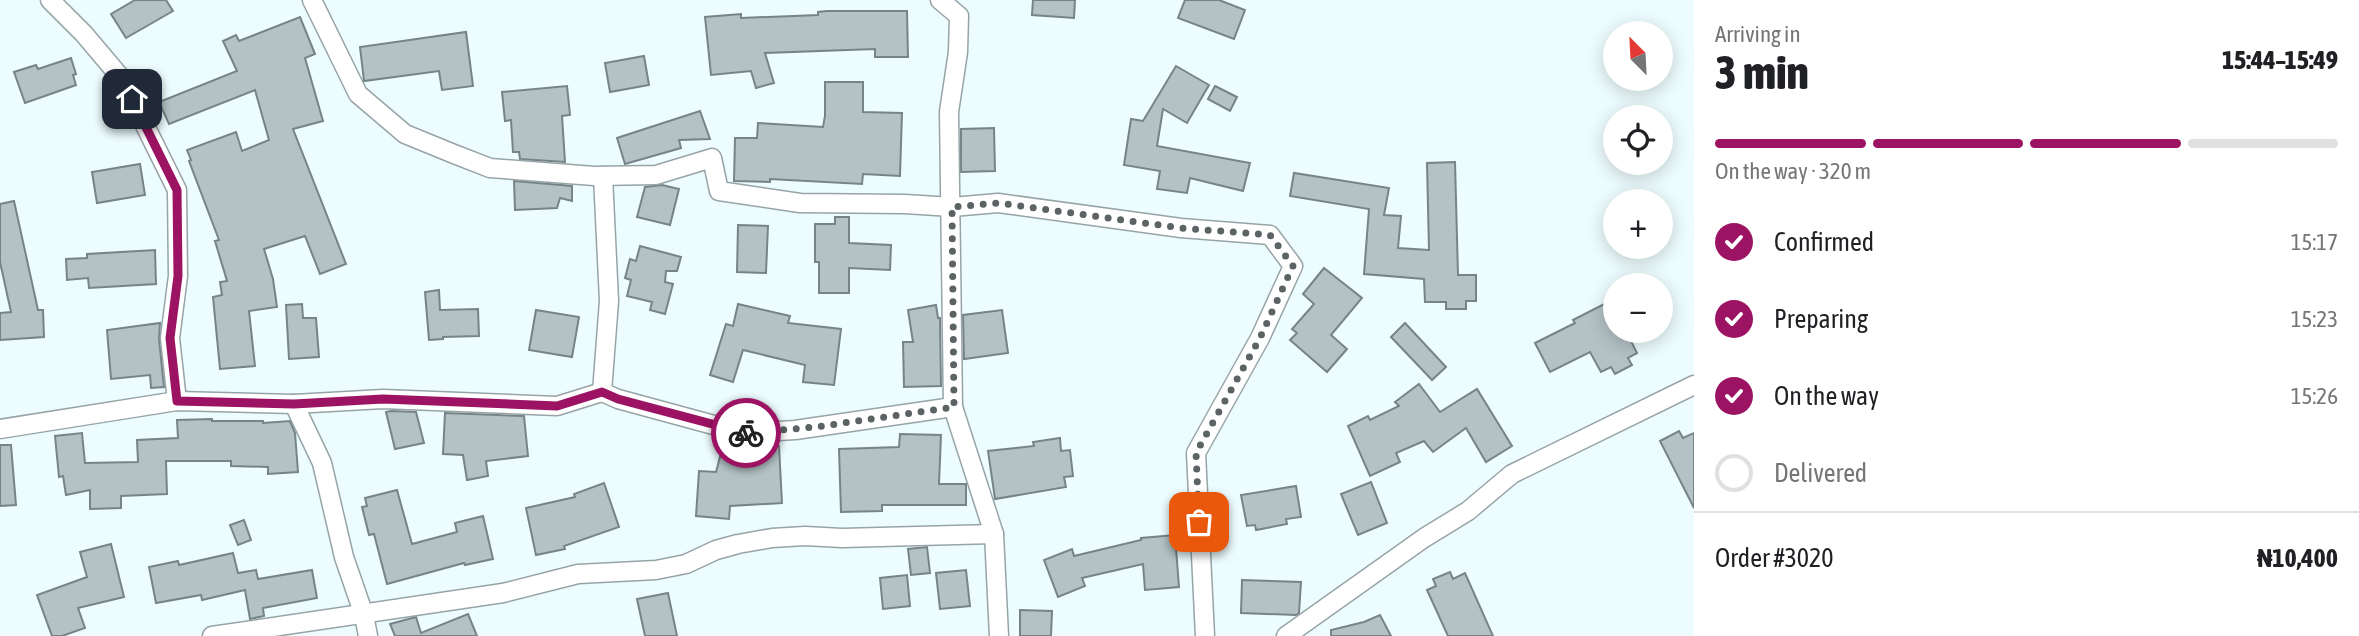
<!DOCTYPE html>
<meta charset="utf-8">
<style>
body{margin:0;font-family:"Asap Condensed",sans-serif;background:#f6f6f6;color:#202124;height:100vh;display:flex;flex-direction:column;font-size:26px;white-space:nowrap}
*{box-sizing:border-box;margin:0}
p{font-size:23px;color:#757577}
.icon{flex:none;width:38px;height:38px;fill:none;stroke:currentColor;stroke-width:2;stroke-linecap:round;stroke-linejoin:round}
.map{position:relative;flex:1;overflow:hidden}
.sheet{display:flex;flex-direction:column;background:#fff;width:665px}
.sheet>*{flex:none}
.needle{width:46px;rotate:336deg}
.tools{position:absolute;left:1603px;top:21px;display:grid;gap:14px}
.tools a{display:grid;place-items:center;width:70px;height:70px;border-radius:50%;background:#fff;box-shadow:0 4px 18px #0003;font-size:35px}
.pin{position:absolute;display:grid;place-items:center;width:60px;height:60px;color:#fff;margin:-30px;border-radius:14px;box-shadow:0 4px 10px #0006}
.courier{position:absolute;display:grid;place-items:center;width:70px;height:70px;margin:-35px;border:5px solid #9c1364;border-radius:50%;background:#fff;color:#222;box-shadow:0 2px 9px #0007}
.summary em{font-style:normal;font-weight:800}
.summary div{display:flex;flex-direction:column-reverse}
.summary{display:flex;align-items:center;justify-content:space-between;height:119px;padding:0 21px}
h1{font-size:46px;font-weight:800;line-height:52px}
.bar{display:grid;grid-template-columns:repeat(4,1fr);gap:10px 7px;align-content:center;height:84px;padding:0 21px}
.bar i{height:9px;border-radius:5px;background:#e0e0e0}
.bar .active{background:#9c1364}
.bar p{grid-column:span 4}
.line{display:flex;align-items:center;gap:18px;padding:0 21px;border-top:2px solid #e0e0e0}
.line div{flex:1}
ol{padding:0 21px;list-style:none}
li{display:flex;align-items:center;gap:21px;height:77px}
li p{margin-inline-start:auto}
li .icon{padding:7px;border-radius:50%;background:#9c1364;color:#fff;stroke-width:4}
li:last-child{color:#757577}
li i{width:38px;height:38px;border:4px solid #e0e0e0;border-radius:50%}
main{display:flex;flex:1;min-height:0}
.map>svg:first-child{display:block}
.building{fill:#b4c2c5;stroke:#778487;stroke-width:2}
.lines{fill:none;stroke-linecap:round;stroke-linejoin:round}
.minor-casing{stroke:#97a4a7;stroke-width:21}
.minor{stroke:#fff;stroke-width:18}
.done{stroke:#5b6365;stroke-width:7;stroke-dasharray:0 12.6}
.route{stroke:#9c1364;stroke-width:9}
</style>
<main>
<div class="map">
<svg width="1694" height="636" viewBox="0 0 1694 636">
<rect width="100%" height="100%" fill="#edfcfe"/>
<!-- building -->
<g class="building">
<path d="M135 0H166L173 11 126 38 111 14Z"/>
<path d="M1033 0H1075L1074 18 1032 15Z"/>
<path d="M1185 0H1219L1245 10 1234 39 1178 18Z"/>
<path d="M827 11H907L908 57H875V49L765 53 774 83 756 88 751 71 711 75 705 17 741 14V18L818 15V12Z"/>
<path d="M300 17 315 54 305 58 323 121 293 129 346 264 320 274 305 236 264 249 273 279 277 307 249 311 255 366 220 369 213 297 222 295 220 282 227 281 215 241 219 240 189 161 191 160 187 150 236 132 242 151 269 140 255 90 169 124 159 102 237 71 223 41 236 35 239 41Z"/>
<path d="M466 32 473 86 442 90 439 71 364 81 360 47Z"/>
<path d="M644 56 649 85 610 92 605 63Z"/>
<path d="M71 58 76 74 73 75 76 85 25 103 14 72 36 65 38 69Z"/>
<path d="M1176 66 1209 85 1187 123 1163 109 1157 146 1250 163 1243 191 1190 178 1187 193 1157 189 1160 171 1124 165 1131 119 1143 121Z"/>
<path d="M825 82H863V112L902 113 900 176 863 174 862 184 770 179V182L734 181 735 138H757L758 123 823 127 825 116Z"/>
<path d="M567 86 570 115 562 116 565 162 520 159 519 152H513L511 120 505 121 502 92Z"/>
<path d="M1215 86 1237 97 1230 111 1208 99Z"/>
<path d="M700 111 710 139 679 140 681 148 625 164 617 138Z"/>
<path d="M994 128 995 171 961 172V129Z"/>
<path d="M1455 162 1458 275H1476V301H1466V309H1446V302H1425L1424 279 1364 274 1369 209 1290 196 1294 173 1389 188 1384 215 1401 216 1398 248 1429 250 1427 163Z"/>
<path d="M140 164 145 195 97 203 92 172Z"/>
<path d="M514 181 572 186V201L560 198 557 208 515 210Z"/>
<path d="M662 185 679 189 670 225 637 217 645 187Z"/>
<path d="M14 201 38 310H43L44 337 0 340V313L11 312 0 262V204Z"/>
<path d="M835 217H849V243L891 245 890 270 849 268V293H819V262H815V224H835Z"/>
<path d="M738 225 768 226 766 273 737 272Z"/>
<path d="M640 246 681 257 677 271H666L665 282 673 284 665 314 650 310 652 302 627 296 631 280 625 278 630 259 636 261Z"/>
<path d="M155 250 156 284 89 288 88 278 67 280 66 259 87 258V254Z"/>
<path d="M1324 268 1362 298 1331 335 1347 349 1327 372 1290 340 1297 333 1292 329 1314 304 1303 294Z"/>
<path d="M439 290 440 310 478 309 479 336 443 337V339L429 340 425 292Z"/>
<path d="M1610 301 1615 311V331H1626L1637 353 1628 358 1632 365 1615 374 1611 367 1601 372 1590 352 1550 372 1535 343 1575 323 1573 320Z"/>
<path d="M302 304 303 318H316L319 357 289 359 286 305Z"/>
<path d="M738 304 790 316 788 323 841 329 834 385 803 382 805 365 743 350 733 382 710 375 726 324 733 326Z"/>
<path d="M936 305 938 318H940L941 386 904 387 903 342H913L908 310Z"/>
<path d="M536 310 579 317 572 357 529 350Z"/>
<path d="M1002 310 1008 353 964 359 963 315Z"/>
<path d="M160 323 159 339 164 387 151 388 150 375 111 379 107 330Z"/>
<path d="M1405 323 1446 367 1432 380 1391 337Z"/>
<path d="M1419 384 1440 412 1477 389 1512 446 1486 462 1466 428 1433 452 1424 441 1396 453 1400 462 1370 476 1348 426 1368 416 1370 420 1399 406 1395 402Z"/>
<path d="M391 411 416 412 424 443 395 449 386 412Z"/>
<path d="M445 413 524 416 528 456 486 461 488 476 467 480 463 455 443 454Z"/>
<path d="M212 419V421H263V423L290 421 295 433 298 472 268 474V467L231 466V461H166L167 494 121 496V508L90 509V490L66 495 63 476 59 477 55 436 82 433 85 463 138 462 137 440 178 438 177 420Z"/>
<path d="M1679 431 1683 438 1694 433V508L1660 441Z"/>
<path d="M900 434 941 435 939 484H966V505H882V511L841 512 839 449 899 447Z"/>
<path d="M1060 438 1061 451 1070 450 1073 476 1064 477 1066 487 995 499 988 451 1034 446 1033 442Z"/>
<path d="M0 445H11L16 505 0 506Z"/>
<path d="M779 446 782 503 730 506 729 519 696 516 699 471 716 472 721 453 752 461 751 448Z"/>
<path d="M1371 482 1387 523 1358 535 1341 494Z"/>
<path d="M604 483 619 527 564 546 565 549 536 555 526 508 575 497 574 494Z"/>
<path d="M1296 486 1301 517 1286 519 1287 524 1256 530 1255 525 1247 526 1241 495Z"/>
<path d="M397 490 412 544 457 532 455 523 483 516 493 559 465 565 464 563 387 584 374 534 369 535 362 507 367 506 365 498Z"/>
<path d="M244 520 251 540 238 545 230 525Z"/>
<path d="M1175 535 1179 587 1145 590 1143 564 1082 578 1085 586 1058 597 1044 560 1072 549 1074 556 1141 540V538Z"/>
<path d="M111 544 124 597 78 608 85 628 62 636H52L37 595 87 577 80 552Z"/>
<path d="M927 547 930 573 911 575 908 549Z"/>
<path d="M233 553 238 573 256 570 258 579 312 570 317 598 263 608 264 616 250 619 245 590 202 600 201 595 156 603 149 567 178 561 179 565Z"/>
<path d="M966 570 970 606 940 609 936 573Z"/>
<path d="M1450 572 1453 579 1465 573 1493 636H1448L1427 590 1436 586 1433 579Z"/>
<path d="M907 575 910 606 883 609 880 578Z"/>
<path d="M1242 580 1301 582 1299 613 1296 615 1241 613Z"/>
<path d="M668 593 677 636H645L637 599Z"/>
<path d="M1020 610 1052 611 1051 636H1020Z"/>
<path d="M468 614 477 636H395L390 624 416 617 421 633Z"/>
<path d="M1380 615 1391 636H1331V630L1364 622Z"/>
</g>
<g class="lines">
<!-- minor casing -->
<g class="minor-casing">
<g id="minor">
<path d="M50 0 84 34 122 79 177 190 178 276 170 338 177 401"/>
<path d="M312 0 358 94 405 134 454 154 490 168 594 176 656 175 712 158 719 191 800 203 905 204 952 207 998 203 1181 228 1270 235 1293 266 1260 338 1196 453 1205 636"/>
<path d="M940 0 959 16 958 52 949 112 953 407 994 534 999 636"/>
<path d="M602 392 609 301 603 176"/>
<path d="M294 404 322 463 344 557 364 615 368 636"/>
<path d="M0 429 177 401 294 404 383 399 557 406 602 392 618 399 743 433 795 430 953 407"/>
<path d="M212 636 503 593 578 574 656 570 686 564 716 550 738 544 772 538 805 536 842 538 994 534"/>
<path d="M1286 636 1424 538 1468 511 1512 474 1694 385"/>
</g>
</g>
<!-- minor -->
<use href="#minor" class="minor"/>
</g>
<g class="lines">
<!-- done -->
<path class="done" d="M746 433 816 427 954 407 952 207 999 203 1181 228 1270 235 1293 266 1260 338 1196 453 1199 522"/>
<!-- route -->
<path class="route" d="M132 99 177 190 178 276 170 338 177 401 294 404 383 399 557 406 602 392 618 399 746 433"/>
</g>
</svg>
<div class="tools">
<a><svg class="needle" viewBox="-14 -14 28 28"><path d="M0-13l5 13h-10z" fill="#e53935"/><path d="M0 13l5-13h-10z" fill="#757577"/></svg></a>
<a><svg class="icon" aria-label="locate" viewBox="0 0 24 24"><circle cx="12" cy="12" r="6"/><path d="M12 2v4M12 18v4M2 12h4M18 12h4"/></svg></a>
<a>+</a>
<a>−</a>
</div>
<div class="pin" style="left:1199px;top:522px;background:#ea580c"><svg class="icon" aria-label="bag" viewBox="0 0 24 24"><path d="M5 8h14l-1 12H6zM9 8a3 3 0 0 1 6 0"/></svg></div>
<div class="pin" style="left:132px;top:99px;background:#1f2937"><svg class="icon" aria-label="home" viewBox="0 0 24 24"><path d="M3 11l9-7 9 7M6 9v11h12V9"/></svg></div>
<div class="courier" style="left:746px;top:433px"><svg class="icon" aria-label="bike" viewBox="0 0 24 24"><circle cx="6" cy="16" r="4"/><circle cx="18" cy="16" r="4"/><path d="M6 16l4-8h5l3 8M10 8l3 8H6M13 5h3"/></svg></div>
</div>
<section class="sheet">
<div class="summary"><div><h1>3 min</h1><p>Arriving in</p></div><em>15:44–15:49</em></div>
<div class="bar"><i class="active"></i><i class="active"></i><i class="active"></i><i></i><p>On the way · 320 m</p></div>
<ol>
<li><svg class="icon" aria-label="check" viewBox="0 0 24 24"><path d="M5 12l5 5 9-10"/></svg>Confirmed<p>15:17</p></li>
<li><svg class="icon" aria-label="check" viewBox="0 0 24 24"><path d="M5 12l5 5 9-10"/></svg>Preparing<p>15:23</p></li>
<li><svg class="icon" aria-label="check" viewBox="0 0 24 24"><path d="M5 12l5 5 9-10"/></svg>On the way<p>15:26</p></li>
<li><i></i>Delivered</li>
</ol>
<div class="line" style="height:91px"><div>Order #3020</div><b>₦10,400</b></div>
</section>
</main>
